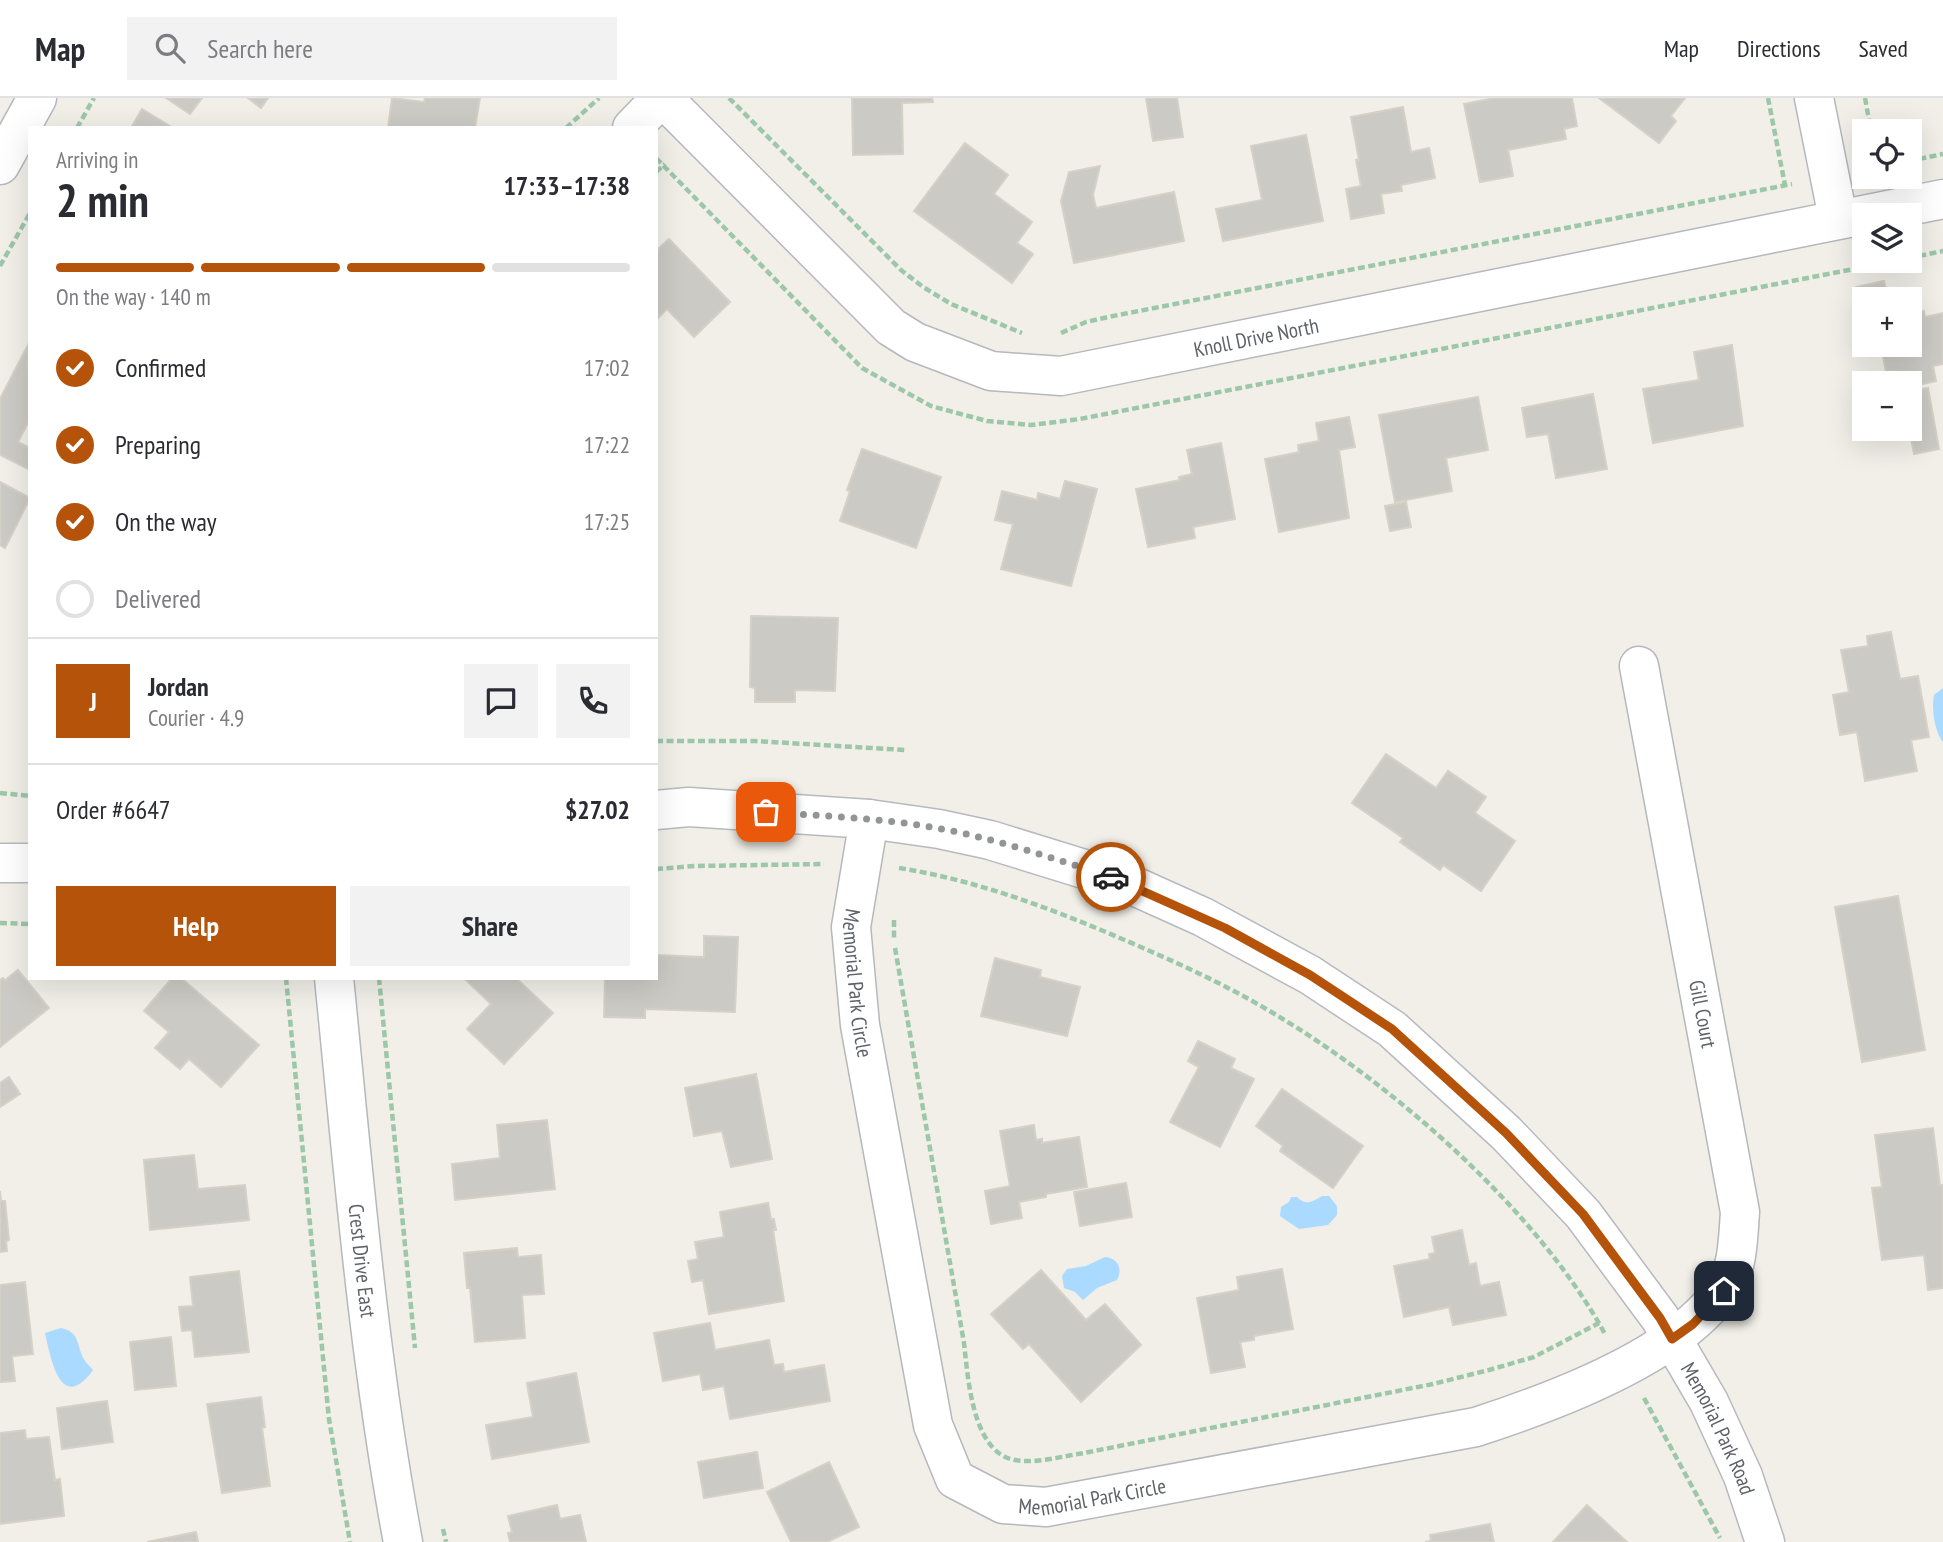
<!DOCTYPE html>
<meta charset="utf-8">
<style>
body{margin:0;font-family:"PT Sans Narrow",sans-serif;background:#f2f2f3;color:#2b2b33;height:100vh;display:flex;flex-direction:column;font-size:26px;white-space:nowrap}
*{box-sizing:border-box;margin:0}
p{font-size:23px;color:#7c7c81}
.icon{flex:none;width:38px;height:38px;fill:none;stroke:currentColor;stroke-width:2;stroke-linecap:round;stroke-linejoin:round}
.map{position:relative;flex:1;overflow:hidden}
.panel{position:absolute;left:28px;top:28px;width:630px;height:854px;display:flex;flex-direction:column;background:#fff;border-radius:0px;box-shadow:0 7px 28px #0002}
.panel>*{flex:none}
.tools{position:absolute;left:1852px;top:21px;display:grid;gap:14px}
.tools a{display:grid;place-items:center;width:70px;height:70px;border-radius:0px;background:#fff;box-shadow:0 7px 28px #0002;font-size:35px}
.pin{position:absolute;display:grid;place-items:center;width:60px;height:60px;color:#fff;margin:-30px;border-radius:14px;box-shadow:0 4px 10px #0006}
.courier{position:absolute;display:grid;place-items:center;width:70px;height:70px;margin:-35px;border:5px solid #b45309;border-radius:50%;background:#fff;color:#222;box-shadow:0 2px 9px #0007}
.summary em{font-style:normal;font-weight:600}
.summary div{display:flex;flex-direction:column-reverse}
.summary{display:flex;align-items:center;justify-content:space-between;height:119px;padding:0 28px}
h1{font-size:46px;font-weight:600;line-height:52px}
.bar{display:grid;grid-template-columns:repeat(4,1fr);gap:10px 7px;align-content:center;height:84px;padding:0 28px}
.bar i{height:9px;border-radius:5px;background:#e1e1e2}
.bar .current{background:#b45309}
.bar p{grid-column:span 4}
.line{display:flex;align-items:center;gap:18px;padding:0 28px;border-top:2px solid #e1e1e2}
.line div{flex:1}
.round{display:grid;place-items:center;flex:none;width:74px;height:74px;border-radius:0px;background:#f2f2f3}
ol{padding:0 28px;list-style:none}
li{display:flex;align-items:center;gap:21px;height:77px}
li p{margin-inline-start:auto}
li .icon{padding:7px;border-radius:50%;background:#b45309;color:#fff;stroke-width:4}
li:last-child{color:#7c7c81}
li i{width:38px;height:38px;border:4px solid #e1e1e2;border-radius:50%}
.action{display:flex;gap:14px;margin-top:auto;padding:14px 28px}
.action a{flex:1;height:80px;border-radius:0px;background:#b45309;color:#fff;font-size:28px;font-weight:600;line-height:80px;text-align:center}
.action a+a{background:#f2f2f3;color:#2b2b33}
header{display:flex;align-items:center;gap:42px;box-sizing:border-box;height:98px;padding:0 35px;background:#fff;border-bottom:2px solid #e1e1e2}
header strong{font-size:33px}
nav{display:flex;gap:38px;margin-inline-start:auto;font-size:24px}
.search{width:490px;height:63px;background:#f2f2f3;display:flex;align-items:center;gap:18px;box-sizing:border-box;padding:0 24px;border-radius:0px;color:#7c7c81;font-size:26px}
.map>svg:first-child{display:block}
.water{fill:#aadaff}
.building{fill:#cccac5;stroke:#d6d1c6;stroke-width:2}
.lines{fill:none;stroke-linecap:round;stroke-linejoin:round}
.street-casing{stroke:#b5b8bc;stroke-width:41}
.secondary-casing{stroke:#b6babf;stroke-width:41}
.path{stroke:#9cc7a9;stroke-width:4.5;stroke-dasharray:7 3.5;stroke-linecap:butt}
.street{stroke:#fff;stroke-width:38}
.secondary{stroke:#fff;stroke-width:38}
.done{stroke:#929495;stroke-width:7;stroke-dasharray:0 12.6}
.route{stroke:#b45309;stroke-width:9}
.labels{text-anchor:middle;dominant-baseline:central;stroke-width:6;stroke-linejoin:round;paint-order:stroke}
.street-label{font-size:21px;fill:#5f6368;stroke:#fff}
</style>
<header>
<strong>Map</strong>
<div class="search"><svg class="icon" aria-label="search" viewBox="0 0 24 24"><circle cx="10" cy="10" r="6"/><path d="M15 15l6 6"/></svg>Search here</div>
<nav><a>Map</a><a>Directions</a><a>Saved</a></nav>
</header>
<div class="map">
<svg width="1943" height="1444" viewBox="0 0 1943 1444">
<rect width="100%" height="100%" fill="#f1efe8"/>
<!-- water -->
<g class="water">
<path d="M1943 590V644C1935 634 1931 611 1934 597Z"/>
<path d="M1322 1098H1329L1337 1108V1117L1328 1127 1299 1131 1280 1118 1281 1109 1289 1104 1291 1099H1297C1306 1108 1312 1104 1322 1098Z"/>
<path d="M1105 1159C1118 1160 1123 1171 1117 1182L1097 1190 1083 1202 1075 1194 1064 1190 1062 1178 1067 1171 1086 1168Z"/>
<path d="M61 1230C81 1234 76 1249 85 1263 87 1266 91 1269 93 1272 61 1316 51 1262 45 1235Z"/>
</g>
<!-- building -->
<g class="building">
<path d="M166 0H202L190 16Z"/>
<path d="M248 0H268L261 10Z"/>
<path d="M392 0 424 4 425 0H480L475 30H388Z"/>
<path d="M852 0H932L933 4 902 5 903 56 853 57Z"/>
<path d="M1146 0H1177L1183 39 1153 43Z"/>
<path d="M1494 0H1572L1577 28 1564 31 1566 41 1508 52 1513 78 1480 84 1464 6Z"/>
<path d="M1599 0H1685L1671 18 1676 23 1659 45Z"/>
<path d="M1403 9 1411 54 1429 50 1435 80 1401 87 1402 93 1381 96 1384 115 1351 121 1346 91 1361 88 1356 62H1359L1351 19Z"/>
<path d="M142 11 173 30H131Z"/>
<path d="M1306 37 1323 123 1223 143 1216 111 1262 102 1251 48Z"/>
<path d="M965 45 1008 77 994 96 1032 124 1017 145 1033 156 1012 185 914 113Z"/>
<path d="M1100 68 1093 97 1096 110 1174 94 1184 143 1074 165 1061 103 1069 74Z"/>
<path d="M669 141 730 204 694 239 667 211 656 222V153Z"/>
<path d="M1884 183 1888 201H1864L1863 223 1856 189Z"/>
<path d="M1924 213 1925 219 1943 215V266L1933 268 1936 283 1909 289 1905 277 1887 280 1881 247H1909V216Z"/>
<path d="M28 247 30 321 18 344 30 350V372L0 357V301Z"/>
<path d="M1732 247 1743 328 1653 345 1643 291 1699 282 1694 254Z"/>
<path d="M1928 290 1939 351 1914 356 1909 329V293Z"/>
<path d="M1593 296 1607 371 1556 380 1548 336 1527 339 1522 310Z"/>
<path d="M1478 299 1488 352 1446 360 1452 393 1395 404 1379 317Z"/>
<path d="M1349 319 1355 349 1339 352 1349 420 1279 434 1265 361 1299 354 1298 347 1319 343 1316 325Z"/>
<path d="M1221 345 1235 421 1193 429 1195 440 1148 449 1136 391 1180 382 1179 379 1192 376 1187 352Z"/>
<path d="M862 351 941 379 916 450 840 423 850 393 847 392Z"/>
<path d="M1065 383 1097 391 1071 488 1001 471 1013 426 995 422 1002 393 1037 402 1038 395 1060 401Z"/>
<path d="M0 384 30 400 5 450 0 447Z"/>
<path d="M1406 404 1411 429 1390 433 1385 408Z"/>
<path d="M751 518 838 520 835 593 795 592V604H755V590L750 589Z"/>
<path d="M1891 534 1900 581 1918 578 1929 639 1911 642 1917 673 1865 683 1857 634 1840 637 1833 597 1849 594 1841 552 1868 548 1867 538Z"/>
<path d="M1386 656 1436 690 1448 673 1486 699 1475 715 1515 743 1481 793 1443 767 1440 772 1400 744 1403 740 1352 705Z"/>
<path d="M1898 798 1925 952 1862 964 1835 809Z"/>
<path d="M704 838 738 839 735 914 645 911V920L604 919 605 880H656V857L704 859Z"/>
<path d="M995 860 1041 872 1040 879 1080 889 1067 938 981 918Z"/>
<path d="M18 872 49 910 0 949V882L3 880 5 882Z"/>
<path d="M172 880H181L259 947 221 989 189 961 180 971 155 950 169 934 144 913Z"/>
<path d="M464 880H516L553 915 504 966 467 931 491 906Z"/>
<path d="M1198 943 1235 961 1231 970 1254 981 1220 1049 1170 1024 1199 969 1188 963Z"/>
<path d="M756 976 772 1061 731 1069 722 1033 694 1038 685 990Z"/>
<path d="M9 979 20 996 0 1009V985Z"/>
<path d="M1282 991 1363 1048 1333 1090 1280 1053 1283 1048 1256 1028Z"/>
<path d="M547 1022 555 1091 455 1102 452 1066 500 1060 497 1027Z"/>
<path d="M1034 1027 1036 1042 1042 1041V1045L1079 1039 1087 1089 1046 1096V1099L1019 1104 1022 1120 991 1126 985 1093 1010 1088 1000 1033Z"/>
<path d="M1933 1030 1940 1087H1943V1190L1928 1192 1924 1157 1882 1162 1872 1090 1882 1089 1875 1037Z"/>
<path d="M194 1057 198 1091 245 1087 249 1122 150 1132 144 1062Z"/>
<path d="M1126 1085 1132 1119 1080 1128 1074 1094Z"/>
<path d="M0 1093 1 1103H5L9 1142 6 1143 7 1153 0 1154Z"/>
<path d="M768 1105 771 1121H774L776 1132H773L784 1203 709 1216 703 1182 692 1184 688 1163 698 1161 695 1144 724 1139 720 1114Z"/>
<path d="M1462 1132 1469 1167 1476 1165 1480 1188 1499 1184 1506 1217 1453 1227 1449 1209 1404 1219 1394 1168 1430 1161 1429 1156 1435 1155 1432 1139Z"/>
<path d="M517 1150 518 1159 541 1157 544 1196 522 1197 525 1240 475 1244 470 1190H467L464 1155Z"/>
<path d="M1282 1171 1293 1231 1254 1238V1242L1240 1244 1245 1269 1211 1275 1197 1200 1239 1192 1237 1179Z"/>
<path d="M1041 1172 1086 1222 1105 1206 1141 1247 1081 1304 1029 1246 1023 1251 991 1216Z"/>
<path d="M239 1173 249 1254 195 1259 192 1232 182 1233 179 1209 193 1208 190 1179Z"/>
<path d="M25 1184 33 1256 12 1258 15 1283 0 1284V1187Z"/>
<path d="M710 1225 715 1252 769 1242 774 1267 783 1266 784 1274 824 1267 830 1303 730 1321 724 1288 703 1292 700 1276 663 1283 654 1235Z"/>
<path d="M171 1239 176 1288 135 1292 130 1244Z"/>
<path d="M576 1275 589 1344 492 1361 486 1327 533 1319 527 1285Z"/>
<path d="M261 1299 265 1329 262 1330 270 1388 222 1395 207 1306Z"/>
<path d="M107 1303 113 1344 62 1351 57 1310Z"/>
<path d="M25 1332 26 1341 49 1339 55 1382 60 1381 64 1418 0 1426V1335Z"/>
<path d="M757 1354 763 1390 704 1400 698 1364Z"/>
<path d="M829 1364 859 1429 827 1444H791L767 1394Z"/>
<path d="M557 1407 560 1421 580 1417 586 1444H510L508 1435 512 1434 508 1418Z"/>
<path d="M1587 1407 1627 1444H1553Z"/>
<path d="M1490 1426 1494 1444H1425L1431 1443 1430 1437Z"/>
<path d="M196 1434 198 1444H147Z"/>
</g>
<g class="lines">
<!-- street casing -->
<g class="street-casing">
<g id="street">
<path id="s1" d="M663 0 891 229 915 244 991 273 1061 278 1943 101"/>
<path d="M1814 0 1838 120"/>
<path d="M632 30 661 0"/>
<path d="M0 67 37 0"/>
<path id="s2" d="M869 721 851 829 860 927 933 1327 955 1381 1003 1406 1046 1409 1476 1329C1547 1306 1655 1266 1707 1211 1713 1205 1721 1199 1725 1192 1738 1167 1738 1141 1740 1114L1639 568"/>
<path id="s3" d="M334 880C353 1069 368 1258 403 1444"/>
</g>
</g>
<!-- secondary casing -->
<g class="secondary-casing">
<g id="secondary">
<path id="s4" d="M656 712 689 709 869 721 939 731 990 742 1123 783 1203 819 1310 877 1392 931 1506 1035 1583 1116 1660 1220 1709 1304 1743 1378 1765 1444"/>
<path d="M0 765H30"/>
</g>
</g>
<!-- path -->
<g class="path">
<path d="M729 0 901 172 923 189 951 206 1022 235"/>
<path d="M1768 0 1785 87"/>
<path d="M1865 0 1871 33"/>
<path d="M77 30 94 0"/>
<path d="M566 30 599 0"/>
<path d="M656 60 862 270 931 308 987 323 1031 327 1080 321 1895 163"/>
<path d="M1909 63 1943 56"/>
<path d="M656 74 665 66"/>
<path d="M1909 160 1943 153"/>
<path d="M0 168 30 115"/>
<path d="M1061 235 1086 224 1108 219 1792 86"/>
<path d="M656 643H755L905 652"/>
<path d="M0 695 30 698"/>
<path d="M899 770C969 781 1036 805 1101 832 1160 857 1218 882 1273 915 1394 987 1537 1112 1605 1236"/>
<path d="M656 771 695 768 824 766"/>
<path d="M894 822V842"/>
<path d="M0 825 30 826"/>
<path d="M895 850 964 1245C968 1279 972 1355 1015 1362 1037 1366 1062 1358 1084 1355L1433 1286 1489 1272 1534 1259 1599 1225"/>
<path d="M286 880 329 1321 350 1444"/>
<path d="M379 880 415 1250"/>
<path d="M1644 1300 1720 1440"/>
<path d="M443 1431 446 1444"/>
</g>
<!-- street -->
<use href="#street" class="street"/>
<!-- secondary -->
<use href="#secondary" class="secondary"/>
</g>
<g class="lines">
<!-- done -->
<path class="done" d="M766 714C824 718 884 720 942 731 1000 742 1055 761 1111 779"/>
<!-- route -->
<path class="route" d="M1111 779 1225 830 1310 877 1392 931 1506 1035 1583 1116 1660 1220 1672 1241 1693 1226 1724 1193"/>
</g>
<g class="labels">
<!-- street labels -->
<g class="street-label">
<text stroke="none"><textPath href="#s1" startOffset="702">Knoll Drive North</textPath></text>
<text stroke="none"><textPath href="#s2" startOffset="166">Memorial Park Circle</textPath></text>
<text transform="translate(1703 916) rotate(79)">Gill Court</text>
<text stroke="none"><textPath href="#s3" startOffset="284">Crest Drive East</textPath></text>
<text stroke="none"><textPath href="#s4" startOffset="1304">Memorial Park Road</textPath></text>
<text stroke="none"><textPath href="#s2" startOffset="817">Memorial Park Circle</textPath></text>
</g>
</g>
</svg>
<div class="tools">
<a><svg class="icon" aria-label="locate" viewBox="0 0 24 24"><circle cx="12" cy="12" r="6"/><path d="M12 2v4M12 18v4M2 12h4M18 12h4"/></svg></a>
<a><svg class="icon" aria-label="layers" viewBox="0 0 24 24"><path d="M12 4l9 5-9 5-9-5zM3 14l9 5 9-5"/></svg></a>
<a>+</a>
<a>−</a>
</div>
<div class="pin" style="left:766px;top:714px;background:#ea580c"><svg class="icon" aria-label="bag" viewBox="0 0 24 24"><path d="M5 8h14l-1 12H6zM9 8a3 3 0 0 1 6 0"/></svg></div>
<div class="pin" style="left:1724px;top:1193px;background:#1f2937"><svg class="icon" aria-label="home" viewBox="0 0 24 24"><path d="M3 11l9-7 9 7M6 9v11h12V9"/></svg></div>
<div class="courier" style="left:1111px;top:779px"><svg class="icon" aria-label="car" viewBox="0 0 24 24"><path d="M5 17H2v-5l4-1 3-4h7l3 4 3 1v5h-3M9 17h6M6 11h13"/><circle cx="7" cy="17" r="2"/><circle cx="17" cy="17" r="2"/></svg></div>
<section class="panel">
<div class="summary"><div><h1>2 min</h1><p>Arriving in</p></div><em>17:33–17:38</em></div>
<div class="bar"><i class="current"></i><i class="current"></i><i class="current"></i><i></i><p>On the way · 140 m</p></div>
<ol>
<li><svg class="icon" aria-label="check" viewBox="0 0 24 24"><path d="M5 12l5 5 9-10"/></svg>Confirmed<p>17:02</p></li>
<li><svg class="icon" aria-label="check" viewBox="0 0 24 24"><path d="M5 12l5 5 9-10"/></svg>Preparing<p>17:22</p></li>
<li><svg class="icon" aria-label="check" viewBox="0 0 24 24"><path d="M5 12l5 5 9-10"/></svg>On the way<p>17:25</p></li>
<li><i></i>Delivered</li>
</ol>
<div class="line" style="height:126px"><b class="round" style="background:#b45309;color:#fff">J</b><div><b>Jordan</b><p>Courier · 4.9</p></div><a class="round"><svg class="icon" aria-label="chat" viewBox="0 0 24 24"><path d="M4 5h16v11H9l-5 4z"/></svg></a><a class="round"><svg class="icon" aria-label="phone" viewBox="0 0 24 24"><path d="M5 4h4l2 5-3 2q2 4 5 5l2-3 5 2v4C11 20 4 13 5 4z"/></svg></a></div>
<div class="line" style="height:91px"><div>Order #6647</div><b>$27.02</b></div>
<div class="action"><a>Help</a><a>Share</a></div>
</section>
</div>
